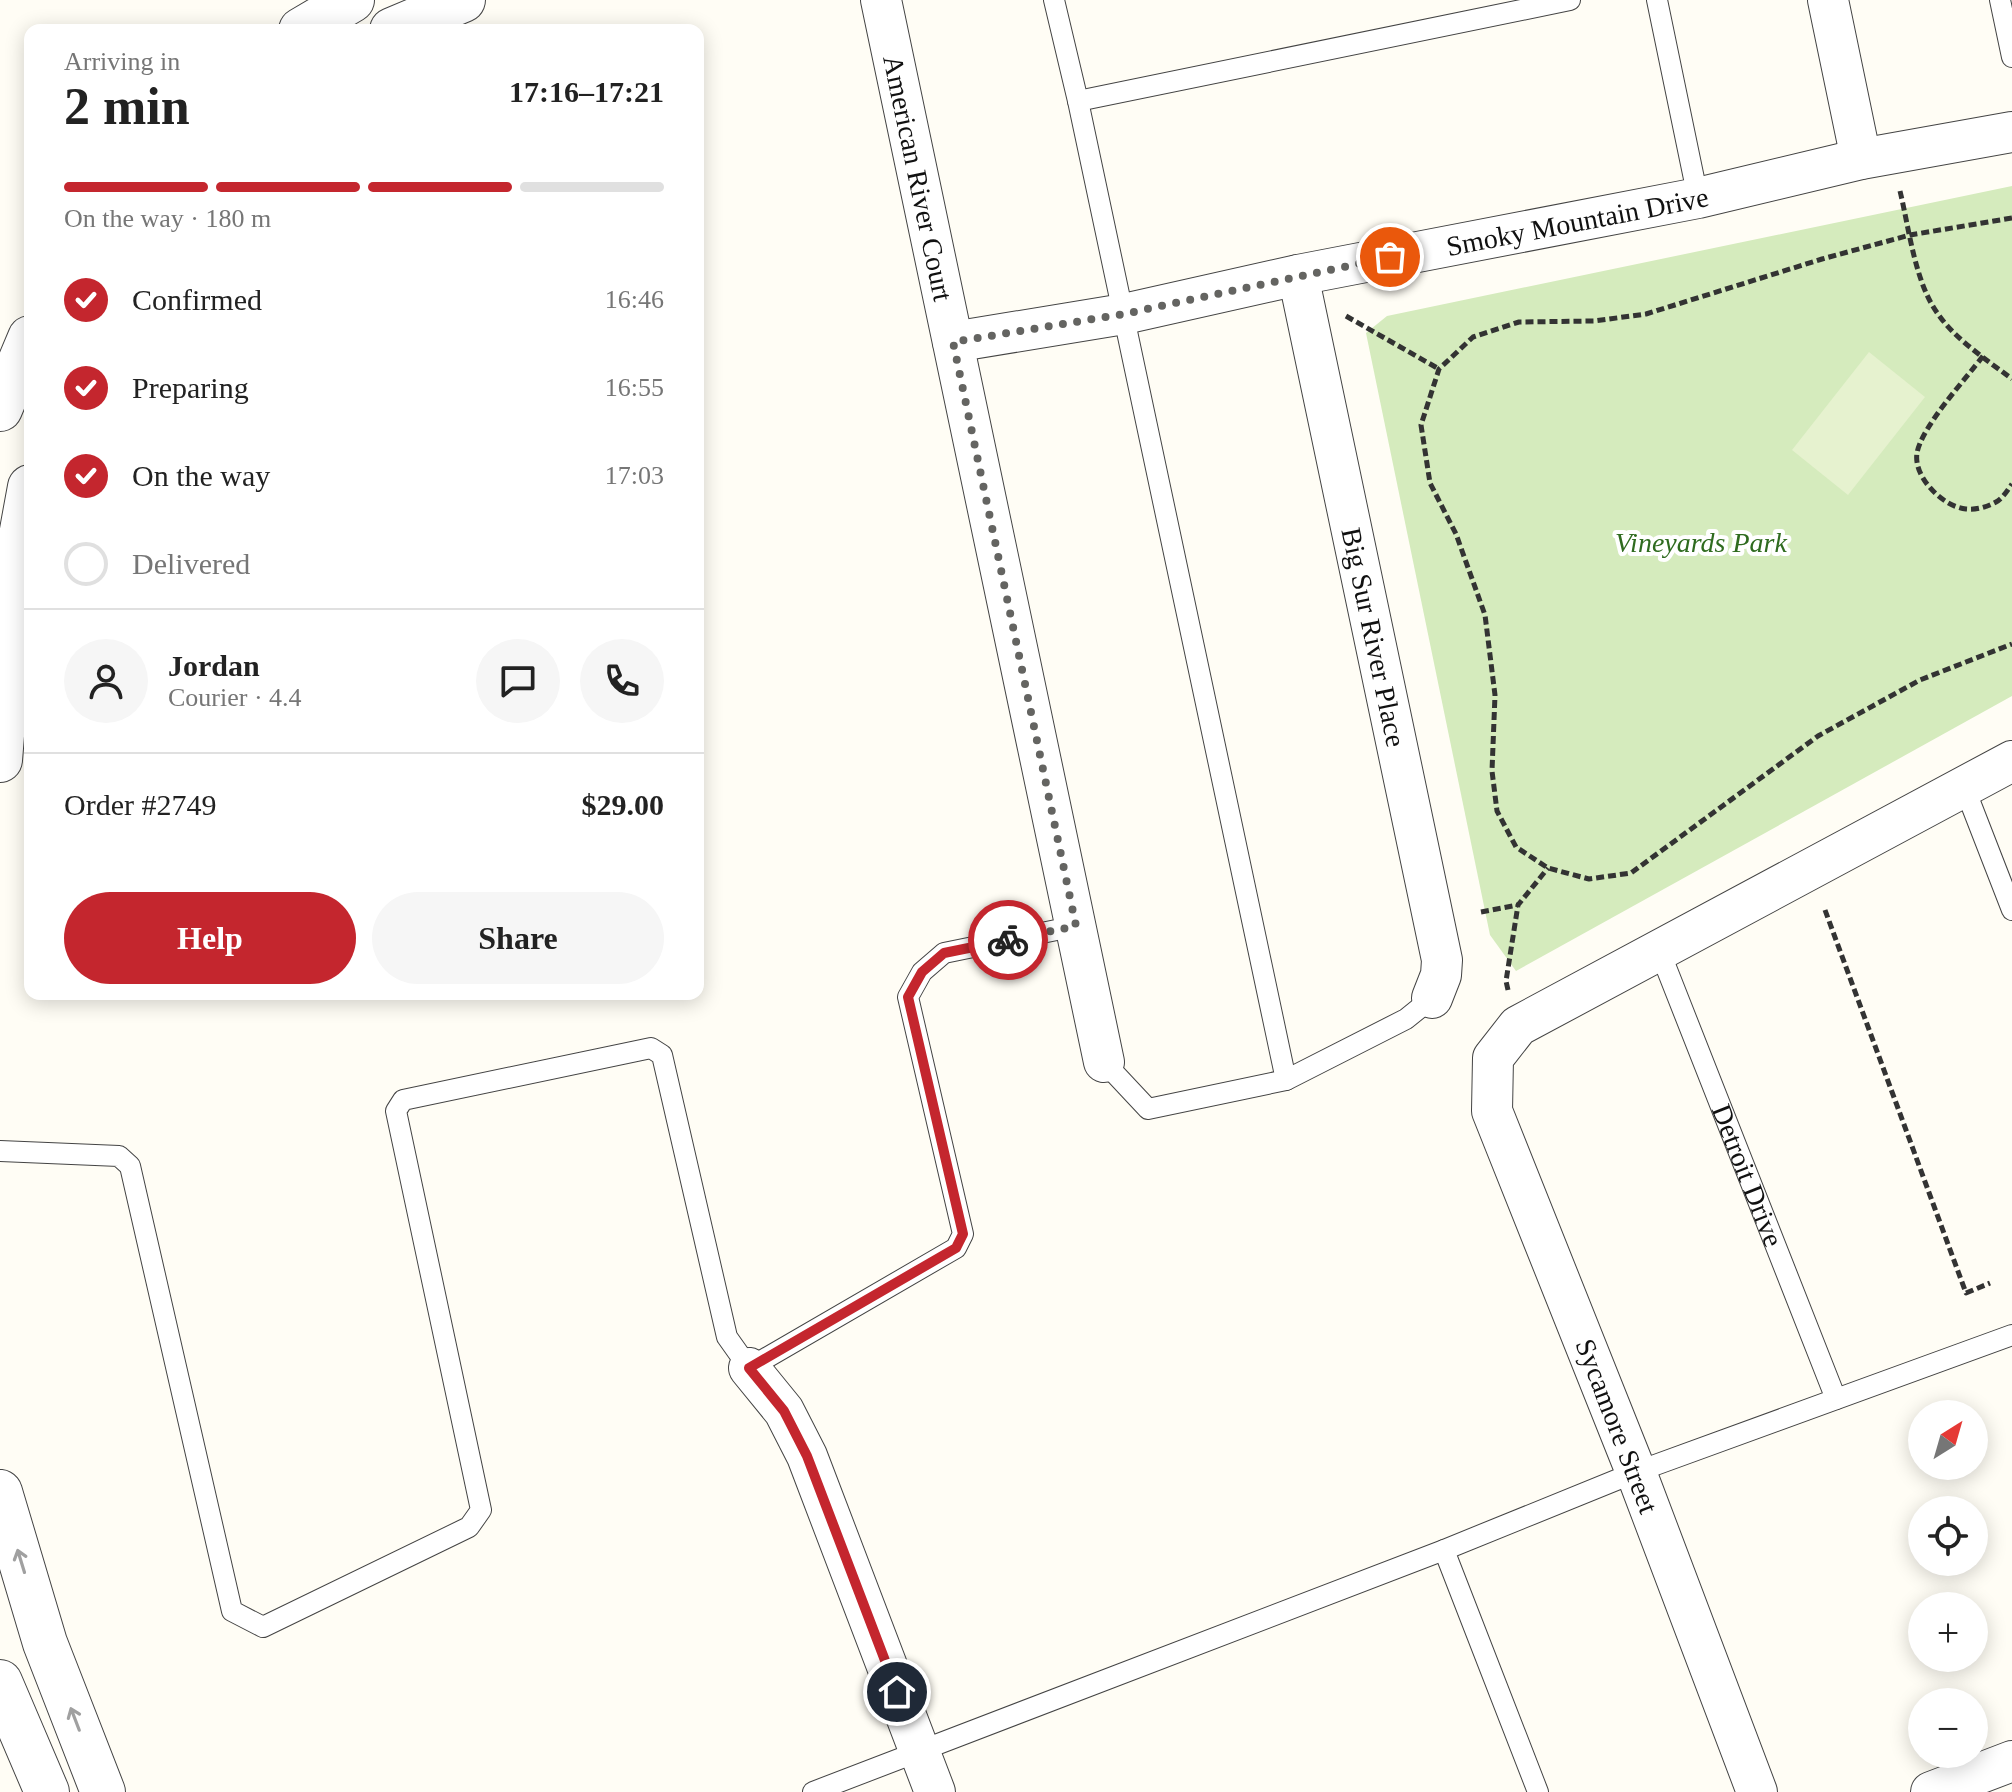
<!DOCTYPE html>
<meta charset="utf-8">
<style>
body{margin:0;font-family:Georgia,serif;background:#f6f6f6;color:#222;height:100vh;display:flex;flex-direction:column;font-size:30px;white-space:nowrap}
*{box-sizing:border-box;margin:0}
p{font-size:26px;color:#767676}
.icon{flex:none;width:44px;height:44px;fill:none;stroke:currentColor;stroke-width:2;stroke-linecap:round;stroke-linejoin:round}
.map{position:relative;flex:1;overflow:hidden}
.side{position:absolute;left:24px;top:24px;width:680px;height:976px;display:flex;flex-direction:column;background:#fff;border-radius:16px;box-shadow:0 4px 20px #0003}
.side>*{flex:none}
.needle{width:52px;rotate:37deg}
.controls{position:absolute;left:1908px;top:1400px;display:grid;gap:16px}
.controls a{display:grid;place-items:center;width:80px;height:80px;border-radius:50%;background:#fff;box-shadow:0 4px 20px #0003;font-size:40px}
.pin{position:absolute;display:grid;place-items:center;width:68px;height:68px;color:#fff;margin:-34px;border:4px solid #fff;border-radius:50%;box-shadow:0 2px 8px #0007}
.courier{position:absolute;display:grid;place-items:center;width:80px;height:80px;margin:-40px;border:6px solid #c4262e;border-radius:50%;background:#fff;color:#222;box-shadow:0 2px 10px #0007}
.summary em{font-style:normal;font-weight:700}
.summary div{display:flex;flex-direction:column-reverse}
.summary{display:flex;align-items:center;justify-content:space-between;height:136px;padding:0 40px}
h1{font-size:52px;font-weight:700;line-height:60px}
.bar{display:grid;grid-template-columns:repeat(4,1fr);gap:12px 8px;align-content:center;height:96px;padding:0 40px}
.bar i{height:10px;border-radius:6px;background:#e0e0e0}
.bar .selected{background:#c4262e}
.bar p{grid-column:span 4}
.line{display:flex;align-items:center;gap:20px;padding:0 40px;border-top:2px solid #e0e0e0}
.line div{flex:1}
.round{display:grid;place-items:center;flex:none;width:84px;height:84px;border-radius:42px;background:#f6f6f6}
ol{padding:0 40px;list-style:none}
li{display:flex;align-items:center;gap:24px;height:88px}
li p{margin-inline-start:auto}
li .icon{padding:8px;border-radius:50%;background:#c4262e;color:#fff;stroke-width:4}
li:last-child{color:#767676}
li i{width:44px;height:44px;border:4px solid #e0e0e0;border-radius:50%}
.button{display:flex;gap:16px;margin-top:auto;padding:16px 40px}
.button a{flex:1;height:92px;border-radius:48px;background:#c4262e;color:#fff;font-size:32px;font-weight:700;line-height:92px;text-align:center}
.button a+a{background:#f6f6f6;color:#222}
.map>svg:first-child{display:block}
.green{fill:#d5ebbd}
.pitch{fill:#e6f2cf}
.lines{fill:none;stroke-linecap:round;stroke-linejoin:round}
.service-casing{stroke:#444;stroke-width:22}
.minor-casing{stroke:#444;stroke-width:42}
.tertiary-casing{stroke:#444;stroke-width:46}
.path{stroke:#333;stroke-width:5;stroke-dasharray:8 4;stroke-linecap:butt}
.service{stroke:#fff;stroke-width:20}
.minor{stroke:#fff;stroke-width:40}
.tertiary{stroke:#fff;stroke-width:44}
.oneway{stroke:#a0a0a0}
.done{stroke:#646461;stroke-width:8;stroke-dasharray:0 14.4}
.route{stroke:#c4262e;stroke-width:10}
.labels{text-anchor:middle;dominant-baseline:central;stroke-width:8;stroke-linejoin:round;paint-order:stroke}
.street-label{font-size:28px;fill:#111;stroke:#fff}
.park-label{font-size:28px;font-style:italic;fill:#2f6b1f;stroke:#fff}
</style>
<div class="map">
<svg width="2012" height="1792" viewBox="0 0 2012 1792">
<rect width="100%" height="100%" fill="#fffdf5"/>
<!-- green -->
<path class="green" d="M2012 186V696L1516 971 1490 935 1366 333 1387 316Z"/>
<!-- pitch -->
<path class="pitch" d="M1869 352 1925 397 1848 495 1792 450Z"/>
<g class="lines">
<!-- service casing -->
<g class="service-casing">
<g id="service">
<path d="M1054 0 1078 101 1286 1080"/>
<path d="M1657 0 1698 198"/>
<path d="M2000 0 2012 57"/>
<path d="M1078 101 1570 0"/>
<path d="M1965 789 2012 910"/>
<path id="s1" d="M1660 952 1836 1399"/>
<path d="M1104 1062 1148 1109 1286 1080 1406 1019 1432 998"/>
<path d="M0 1151 119 1156 130 1166 232 1611 263 1627 469 1527 481 1510 396 1111 403 1100 651 1048 662 1055 727 1337 749 1368 956 1248 963 1234 908 997 922 972 944 953 1076 926"/>
<path d="M1444 1550 1538 1792"/>
<path d="M813 1792 1444 1550 1636 1472 2012 1335"/>
</g>
</g>
<!-- minor casing -->
<g class="minor-casing">
<g id="minor">
<path id="s2" d="M881 0 1104 1062"/>
<path d="M1828 0 1861 159"/>
<path id="s3" d="M1298 275 1442 960 1441 975 1432 998"/>
<path id="s4" d="M953 342 1124 314 1298 275 1698 198 1861 159 2012 132"/>
<path d="M749 1368 784 1411 807 1456 935 1792"/>
<path d="M1757 1792 1636 1472 1492 1111 1493 1058 1518 1026 2012 761"/>
<path d="M1931 1792 2012 1761"/>
</g>
</g>
<!-- tertiary casing -->
<g class="tertiary-casing">
<g id="tertiary">
<path d="M301 30 352 0"/>
<path d="M392 30 463 0"/>
<path d="M0 409 30 338"/>
<path d="M0 760 16 563 30 487"/>
<path d="M0 1492 45 1643 103 1792"/>
<path d="M0 1682 47 1792"/>
</g>
</g>
<!-- path -->
<g class="path">
<path d="M1900 191C1909 228 1915 283 1938 314 1956 340 1987 360 2012 379"/>
<path d="M2012 218 1910 235 1822 259 1646 314 1594 321 1519 322 1473 337 1439 369 1421 425 1430 483 1456 534 1485 615 1495 695 1492 771 1497 811 1516 847 1548 868 1589 879 1631 873 1818 736 1920 680 2012 644"/>
<path d="M1346 316 1439 369"/>
<path d="M1983 356C1965 380 1922 426 1917 453 1913 477 1943 507 1966 509 1976 510 1987 507 1996 502 2003 498 2007 491 2012 484"/>
<path d="M1825 910 1966 1293 1990 1283"/>
<path d="M1481 912 1518 905"/>
<path d="M1508 990 1506 981 1518 905 1548 868"/>
</g>
<!-- service -->
<use href="#service" class="service"/>
<!-- minor -->
<use href="#minor" class="minor"/>
<!-- tertiary -->
<use href="#tertiary" class="tertiary"/>
</g>
<!-- one-way arrows -->
<defs><path id="oneway-shaft" d="M-6 0H5M1.5-3L5.5 0L1.5 3" fill="none" stroke-width="1.6" stroke-linecap="round" stroke-linejoin="round" transform="scale(2)"/></defs>
<g class="oneway">
<use href="#oneway-shaft" transform="translate(21 1561) rotate(-107)"/>
<use href="#oneway-shaft" transform="translate(75 1719) rotate(-111)"/>
</g>
<g class="lines">
<!-- done -->
<path class="done" d="M1008 940 1076 926 953 342 1124 314 1390 257"/>
<!-- route -->
<path class="route" d="M897 1692 807 1456 784 1411 749 1368 956 1248 963 1234 908 997 922 972 944 953 1008 940"/>
</g>
<g class="labels">
<!-- street labels -->
<g class="street-label">
<text stroke="none"><textPath href="#s2" startOffset="182">American River Court</textPath></text>
<text stroke="none"><textPath href="#s4" startOffset="636">Smoky Mountain Drive</textPath></text>
<text stroke="none"><textPath href="#s3" startOffset="370">Big Sur River Place</textPath></text>
<text stroke="none"><textPath href="#s1" startOffset="240">Detroit Drive</textPath></text>
<text transform="translate(1617 1426) rotate(69)">Sycamore Street</text>
</g>
<!-- park labels -->
<g class="park-label">
<text x="1701" y="542">Vineyards Park</text>
</g>
</g>
</svg>
<div class="controls">
<a><svg class="needle" viewBox="-14 -14 28 28"><path d="M0-13l5 13h-10z" fill="#e53935"/><path d="M0 13l5-13h-10z" fill="#767676"/></svg></a>
<a><svg class="icon" aria-label="locate" viewBox="0 0 24 24"><circle cx="12" cy="12" r="6"/><path d="M12 2v4M12 18v4M2 12h4M18 12h4"/></svg></a>
<a>+</a>
<a>−</a>
</div>
<div class="pin" style="left:1390px;top:257px;background:#ea580c"><svg class="icon" aria-label="bag" viewBox="0 0 24 24"><path d="M5 8h14l-1 12H6zM9 8a3 3 0 0 1 6 0"/></svg></div>
<div class="pin" style="left:897px;top:1692px;background:#1f2937"><svg class="icon" aria-label="home" viewBox="0 0 24 24"><path d="M3 11l9-7 9 7M6 9v11h12V9"/></svg></div>
<div class="courier" style="left:1008px;top:940px"><svg class="icon" aria-label="bike" viewBox="0 0 24 24"><circle cx="6" cy="16" r="4"/><circle cx="18" cy="16" r="4"/><path d="M6 16l4-8h5l3 8M10 8l3 8H6M13 5h3"/></svg></div>
<section class="side">
<div class="summary"><div><h1>2 min</h1><p>Arriving in</p></div><em>17:16–17:21</em></div>
<div class="bar"><i class="selected"></i><i class="selected"></i><i class="selected"></i><i></i><p>On the way · 180 m</p></div>
<ol>
<li><svg class="icon" aria-label="check" viewBox="0 0 24 24"><path d="M5 12l5 5 9-10"/></svg>Confirmed<p>16:46</p></li>
<li><svg class="icon" aria-label="check" viewBox="0 0 24 24"><path d="M5 12l5 5 9-10"/></svg>Preparing<p>16:55</p></li>
<li><svg class="icon" aria-label="check" viewBox="0 0 24 24"><path d="M5 12l5 5 9-10"/></svg>On the way<p>17:03</p></li>
<li><i></i>Delivered</li>
</ol>
<div class="line" style="height:144px"><a class="round"><svg class="icon" aria-label="person" viewBox="0 0 24 24"><circle cx="12" cy="8" r="4"/><path d="M4 21q1-7 8-7t8 7"/></svg></a><div><b>Jordan</b><p>Courier · 4.4</p></div><a class="round"><svg class="icon" aria-label="chat" viewBox="0 0 24 24"><path d="M4 5h16v11H9l-5 4z"/></svg></a><a class="round"><svg class="icon" aria-label="phone" viewBox="0 0 24 24"><path d="M5 4h4l2 5-3 2q2 4 5 5l2-3 5 2v4C11 20 4 13 5 4z"/></svg></a></div>
<div class="line" style="height:104px"><div>Order #2749</div><b>$29.00</b></div>
<div class="button"><a>Help</a><a>Share</a></div>
</section>
</div>
